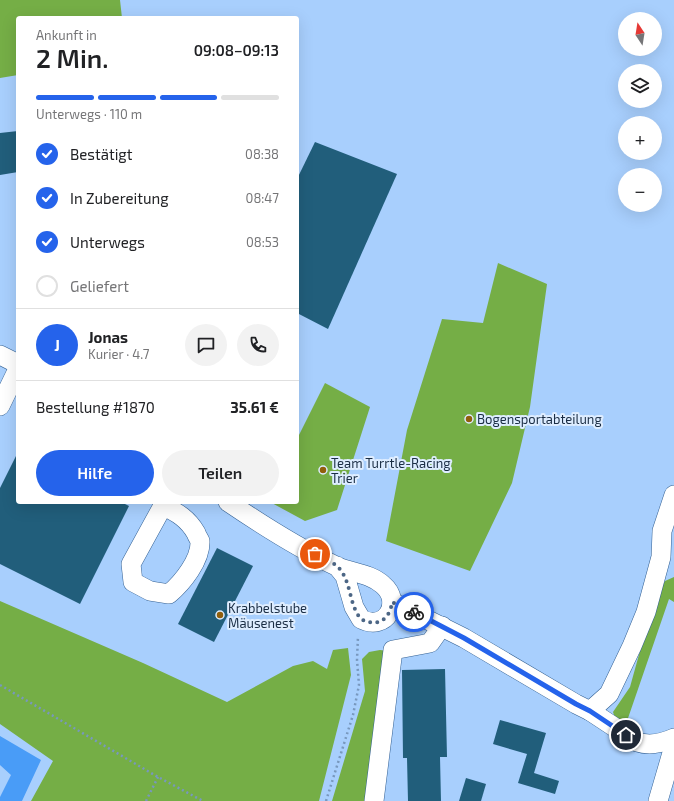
<!DOCTYPE html>
<html lang="de">
<meta charset="utf-8">
<style>
body{margin:0;font-family:"Exo 2",sans-serif;background:#f2f2f2;color:#202124;height:100vh;display:flex;flex-direction:column;font-size:15px;white-space:nowrap}
*{box-sizing:border-box;margin:0}
p{font-size:13px;color:#757577}
.icon{flex:none;width:22px;height:22px;fill:none;stroke:currentColor;stroke-width:2;stroke-linecap:round;stroke-linejoin:round}
.map{position:relative;flex:1;overflow:hidden}
.panel{position:absolute;left:16px;top:16px;width:283px;height:488px;display:flex;flex-direction:column;background:#fff;border-radius:4px;box-shadow:0 4px 16px #0002}
.panel>*{flex:none}
.needle{width:26px;rotate:348deg}
.controls{position:absolute;left:618px;top:12px;display:grid;gap:8px}
.controls a{display:grid;place-items:center;width:44px;height:44px;border-radius:50%;background:#fff;box-shadow:0 4px 16px #0002;font-size:20px}
.pin{position:absolute;display:grid;place-items:center;width:34px;height:34px;color:#fff;margin:-17px;border:2px solid #fff;border-radius:50%;box-shadow:0 1px 4px #0007}
.courier{position:absolute;display:grid;place-items:center;width:40px;height:40px;margin:-20px;border:3px solid #2563eb;border-radius:50%;background:#fff;color:#222;box-shadow:0 1px 5px #0007}
.head em{font-style:normal;font-weight:600}
.head div{display:flex;flex-direction:column-reverse}
.head{display:flex;align-items:center;justify-content:space-between;height:68px;padding:0 20px}
h1{font-size:26px;font-weight:600;line-height:30px}
.bar{display:grid;grid-template-columns:repeat(4,1fr);gap:6px 4px;align-content:center;height:48px;padding:0 20px}
.bar i{height:5px;border-radius:3px;background:#e0e0e0}
.bar .on{background:#2563eb}
.bar p{grid-column:span 4}
.line{display:flex;align-items:center;gap:10px;padding:0 20px;border-top:1px solid #e0e0e0}
.line div{flex:1}
.round{display:grid;place-items:center;flex:none;width:42px;height:42px;border-radius:21px;background:#f2f2f2}
ol{padding:0 20px;list-style:none}
li{display:flex;align-items:center;gap:12px;height:44px}
li p{margin-inline-start:auto}
li .icon{padding:4px;border-radius:50%;background:#2563eb;color:#fff;stroke-width:4}
li:last-child{color:#757577}
li i{width:22px;height:22px;border:2px solid #e0e0e0;border-radius:50%}
.action{display:flex;gap:8px;margin-top:auto;padding:8px 20px}
.action a{flex:1;height:46px;border-radius:24px;background:#2563eb;color:#fff;font-size:16px;font-weight:600;line-height:46px;text-align:center}
.action a+a{background:#f2f2f2;color:#202124}
.map>svg:first-child{display:block}
.green{fill:#75ae46}
.water{fill:#499cf7}
.building{fill:#215e7b}
.lines{fill:none;stroke-linecap:round;stroke-linejoin:round}
.minor-casing{stroke:#336093;stroke-width:20}
.path{stroke:#7898be;stroke-width:2.5;stroke-dasharray:2 3;stroke-linecap:butt}
.minor{stroke:#fff;stroke-width:19}
.done{stroke:#4c6685;stroke-width:4;stroke-dasharray:0 7.2}
.route{stroke:#2563eb;stroke-width:5}
.poi-dot{fill:#905f0c;stroke:#deedff;stroke-width:1.5}
.labels{text-anchor:middle;dominant-baseline:central;stroke-width:4;stroke-linejoin:round;paint-order:stroke}
.poi-label{font-size:13px;fill:#1a2d44;stroke:#deedff;text-anchor:start}
</style>
<div class="map">
<svg width="674" height="801" viewBox="0 0 674 801">
<rect width="100%" height="100%" fill="#a8cffd"/>
<!-- green -->
<g class="green">
<path d="M0 0H120L122 18H18V75L0 78Z"/>
<path d="M498 263 547 284 530 407 512 483 470 571 386 541 407 430 442 319 483 323Z"/>
<path d="M325 383 370 407 337 510 305 521 270 502H297V439Z"/>
<path d="M674 577V602L669 599 626 724 616 721 613 712 630 687 655 597 665 581Z"/>
<path d="M0 601 143 663 227 702 293 666 313 661 327 669 333 650 348 648 351 675 319 801H31L53 761 0 724Z"/>
<path d="M380 650 388 651 368 801H332L365 691 362 659 369 652Z"/>
</g>
<!-- water -->
<path class="water" d="M0 736 41 760 22 801H0V797L11 775 0 765Z"/>
<!-- building -->
<g class="building">
<path d="M18 131V172L0 175V133Z"/>
<path d="M315 142 397 174 328 329 297 313V179Z"/>
<path d="M18 452V502H121L129 506 80 604 0 564V488Z"/>
<path d="M217 548 253 566 214 642 178 624Z"/>
<path d="M445 669 447 757H440L441 801H408L407 758H403L402 670Z"/>
<path d="M500 720 546 733 534 773 559 781 555 794 518 783 527 754 493 744Z"/>
<path d="M466 778 486 784 481 801H459Z"/>
</g>
<g class="lines">
<!-- minor casing -->
<g class="minor-casing">
<g id="minor">
<path d="M0 355 18 364"/>
<path d="M0 406 18 369"/>
<path d="M228 502C262 525 298 548 336 566 351 573 370 573 383 585 403 602 386 632 361 619L354 607 345 576 337 566"/>
<path d="M163 506C177 512 188 519 196 533 197 536 199 539 200 541 201 560 182 583 169 594L150 591 133 582 131 564 165 502"/>
<path d="M392 602 464 638 576 704 590 711 637 742C649 746 663 743 674 738"/>
<path d="M590 711 609 694 632 646 646 612 661 557 662 531 674 495"/>
<path d="M374 801 393 650 430 643 442 626"/>
<path d="M658 801 674 746"/>
</g>
</g>
<!-- path -->
<g class="path">
<path d="M0 685 158 777 203 801"/>
<path d="M146 801 158 777"/>
<path d="M326 801 353 715 359 685 357 660 358 636"/>
</g>
<!-- minor -->
<use href="#minor" class="minor"/>
</g>
<g class="lines">
<!-- done -->
<path class="done" d="M315 554C322 558 331 561 337 566 352 580 348 604 361 619 378 628 390 619 392 602L414 612"/>
<!-- route -->
<path class="route" d="M414 612 464 638 576 704 590 711 626 735"/>
</g>
<!-- markers -->
<g class="poi-dot">
<circle cx="469" cy="419" r="4"/>
<circle cx="323" cy="470" r="4"/>
<circle cx="220" cy="615" r="4"/>
</g>
<g class="labels">
<!-- poi labels -->
<g class="poi-label">
<text x="477" y="419">Bogensportabteilung</text>
<text x="331" y="463">Team Turrtle-Racing<tspan x="331" dy="15">Trier</tspan></text>
<text x="228" y="608">Krabbelstube<tspan x="228" dy="15">Mäusenest</tspan></text>
</g>
</g>
</svg>
<div class="controls">
<a><svg class="needle" viewBox="-14 -14 28 28"><path d="M0-13l5 13h-10z" fill="#e53935"/><path d="M0 13l5-13h-10z" fill="#757577"/></svg></a>
<a><svg class="icon" aria-label="layers" viewBox="0 0 24 24"><path d="M12 4l9 5-9 5-9-5zM3 14l9 5 9-5"/></svg></a>
<a>+</a>
<a>−</a>
</div>
<div class="pin" style="left:315px;top:554px;background:#ea580c"><svg class="icon" aria-label="bag" viewBox="0 0 24 24"><path d="M5 8h14l-1 12H6zM9 8a3 3 0 0 1 6 0"/></svg></div>
<div class="pin" style="left:626px;top:735px;background:#1f2937"><svg class="icon" aria-label="home" viewBox="0 0 24 24"><path d="M3 11l9-7 9 7M6 9v11h12V9"/></svg></div>
<div class="courier" style="left:414px;top:612px"><svg class="icon" aria-label="bike" viewBox="0 0 24 24"><circle cx="6" cy="16" r="4"/><circle cx="18" cy="16" r="4"/><path d="M6 16l4-8h5l3 8M10 8l3 8H6M13 5h3"/></svg></div>
<section class="panel">
<div class="head"><div><h1>2 Min.</h1><p>Ankunft in</p></div><em>09:08–09:13</em></div>
<div class="bar"><i class="on"></i><i class="on"></i><i class="on"></i><i></i><p>Unterwegs · 110 m</p></div>
<ol>
<li><svg class="icon" aria-label="check" viewBox="0 0 24 24"><path d="M5 12l5 5 9-10"/></svg>Bestätigt<p>08:38</p></li>
<li><svg class="icon" aria-label="check" viewBox="0 0 24 24"><path d="M5 12l5 5 9-10"/></svg>In Zubereitung<p>08:47</p></li>
<li><svg class="icon" aria-label="check" viewBox="0 0 24 24"><path d="M5 12l5 5 9-10"/></svg>Unterwegs<p>08:53</p></li>
<li><i></i>Geliefert</li>
</ol>
<div class="line" style="height:72px"><b class="round" style="background:#2563eb;color:#fff">J</b><div><b>Jonas</b><p>Kurier · 4.7</p></div><a class="round"><svg class="icon" aria-label="chat" viewBox="0 0 24 24"><path d="M4 5h16v11H9l-5 4z"/></svg></a><a class="round"><svg class="icon" aria-label="phone" viewBox="0 0 24 24"><path d="M5 4h4l2 5-3 2q2 4 5 5l2-3 5 2v4C11 20 4 13 5 4z"/></svg></a></div>
<div class="line" style="height:52px"><div>Bestellung #1870</div><b>35.61 €</b></div>
<div class="action"><a>Hilfe</a><a>Teilen</a></div>
</section>
</div>
